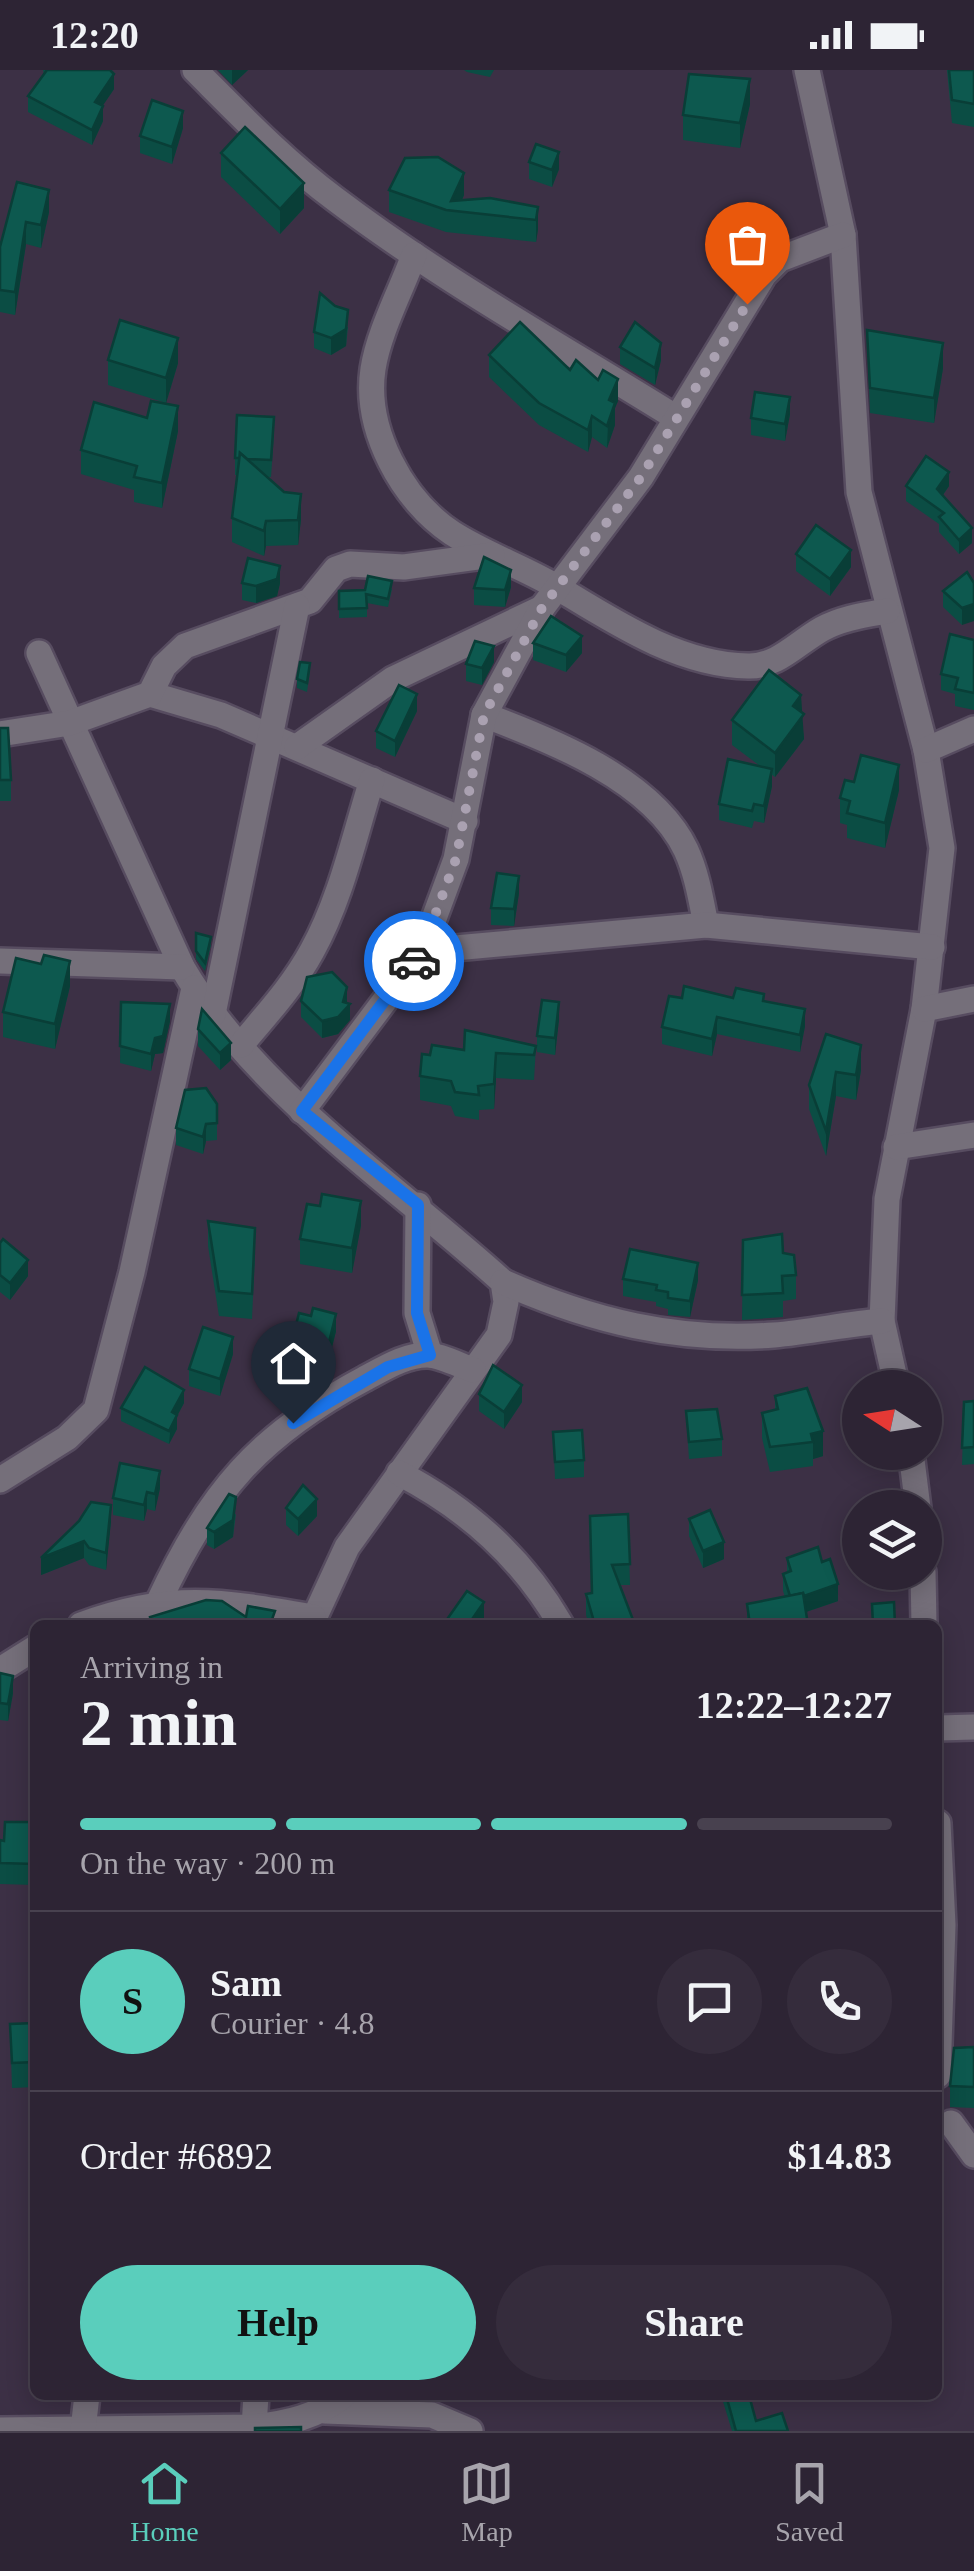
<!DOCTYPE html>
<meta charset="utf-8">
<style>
body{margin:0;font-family:"Times New Roman",serif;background:#352c3c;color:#f1f3f6;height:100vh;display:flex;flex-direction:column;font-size:38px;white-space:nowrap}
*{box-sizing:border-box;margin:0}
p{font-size:32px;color:#a7a4ac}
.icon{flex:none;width:55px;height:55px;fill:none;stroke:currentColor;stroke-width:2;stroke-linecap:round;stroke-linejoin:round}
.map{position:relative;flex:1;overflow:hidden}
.sheet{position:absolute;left:30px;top:1550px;width:912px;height:780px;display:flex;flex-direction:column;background:#2d2434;border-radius:15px;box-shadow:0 5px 25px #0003,0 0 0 2px #48414f}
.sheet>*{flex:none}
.needle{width:65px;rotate:282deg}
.buttons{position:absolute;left:842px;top:1300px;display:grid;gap:20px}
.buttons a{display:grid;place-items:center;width:100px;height:100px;border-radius:50%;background:#2d2434;box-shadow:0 5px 25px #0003,0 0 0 2px #48414f;font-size:50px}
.pin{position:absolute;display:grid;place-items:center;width:85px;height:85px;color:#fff;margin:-102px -42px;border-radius:50% 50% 50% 0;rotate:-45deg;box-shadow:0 0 10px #0007}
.pin .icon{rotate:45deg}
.courier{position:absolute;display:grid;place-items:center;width:100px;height:100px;margin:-50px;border:8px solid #1a73e8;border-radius:50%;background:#fff;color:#222;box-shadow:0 2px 12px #0007}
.head em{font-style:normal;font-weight:700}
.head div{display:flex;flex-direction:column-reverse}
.head{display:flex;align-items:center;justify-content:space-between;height:170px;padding:0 50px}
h1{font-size:65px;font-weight:700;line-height:75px}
.bar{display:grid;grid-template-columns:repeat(4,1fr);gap:15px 10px;align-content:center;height:120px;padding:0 50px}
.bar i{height:12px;border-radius:8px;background:#48414f}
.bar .active{background:#5acebc}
.bar p{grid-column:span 4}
.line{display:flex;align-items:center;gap:25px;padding:0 50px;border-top:2px solid #48414f}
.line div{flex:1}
.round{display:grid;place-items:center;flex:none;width:105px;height:105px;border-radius:52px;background:#352c3c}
.action{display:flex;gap:20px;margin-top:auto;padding:20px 50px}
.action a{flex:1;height:115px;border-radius:60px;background:#5acebc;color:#111;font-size:40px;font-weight:700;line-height:115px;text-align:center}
.action a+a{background:#352c3c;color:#f1f3f6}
.status{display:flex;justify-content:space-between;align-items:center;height:70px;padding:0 50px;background:#2d2434;direction:ltr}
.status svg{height:28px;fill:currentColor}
.tabs{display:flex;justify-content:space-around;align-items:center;height:140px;border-top:2px solid #48414f;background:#2d2434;font-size:28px;color:#a7a4ac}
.tabs a{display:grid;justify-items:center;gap:5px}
.tabs .active{color:#5acebc}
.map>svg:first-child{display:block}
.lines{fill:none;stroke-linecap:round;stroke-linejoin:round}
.minor-casing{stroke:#574c60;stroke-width:30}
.minor{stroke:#756f7a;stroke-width:25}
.wall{fill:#0b4d44}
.shaded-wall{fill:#093e37}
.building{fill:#0d594f;stroke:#093e37;stroke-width:2.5}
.done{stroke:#aaa1b1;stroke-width:10;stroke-dasharray:0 18}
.route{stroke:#1a73e8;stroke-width:12}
</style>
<div class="status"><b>12:20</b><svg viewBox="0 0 49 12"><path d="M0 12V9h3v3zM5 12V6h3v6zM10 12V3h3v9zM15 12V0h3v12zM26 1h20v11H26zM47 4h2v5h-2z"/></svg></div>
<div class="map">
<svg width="974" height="2361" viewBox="0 0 974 2361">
<rect width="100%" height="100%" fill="#3c3045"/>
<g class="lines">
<!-- minor casing -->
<g class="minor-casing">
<g id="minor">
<path d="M195 0C240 45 284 91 335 129 442 210 561 276 675 347"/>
<path d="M807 0 843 165 859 422 926 680 942 778 924 939 887 1129 882 1251 897 1318"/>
<path d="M414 185C401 221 379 261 373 299 364 359 402 430 452 463 486 485 526 498 560 519 616 553 680 595 748 596 777 597 797 573 822 559 842 548 865 545 887 541"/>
<path d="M39 583 182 897C254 1021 397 1116 503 1212L506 1232 499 1265 347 1477 311 1555"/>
<path d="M150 624 221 645 465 751"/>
<path d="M484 645C551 670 653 710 686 780 697 804 701 830 706 855"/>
<path d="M0 664 70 653 150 624 164 596 185 576 310 531 336 499 350 494 404 497 492 485"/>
<path d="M297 677 393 609 542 538"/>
<path d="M926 680 974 659"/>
<path d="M422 881 706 855 932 877"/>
<path d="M0 891 182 897"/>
<path d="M924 939 974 929"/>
<path d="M213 944 297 536"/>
<path d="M241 975C266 945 293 916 312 881 341 829 354 767 372 710"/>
<path d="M302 1041 422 881 456 789 484 645 542 538 641 407 764 205 780 189 843 165"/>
<path d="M896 1077 974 1065"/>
<path d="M418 1135 417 1243 430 1285"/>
<path d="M503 1212C591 1251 677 1272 774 1265 810 1262 846 1254 882 1251"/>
<path d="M911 1382 918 1438"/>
<path d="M399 1403C468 1439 522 1487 561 1555"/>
<path d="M0 1410 67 1368 96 1340 132 1202 194 918"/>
<path d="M923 1502 924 1555"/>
<path d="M159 1531C210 1423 257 1366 364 1309 383 1299 406 1284 429 1285 442 1286 459 1295 473 1300"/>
<path d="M81 1555C171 1522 221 1531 313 1547"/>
<path d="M0 1600 35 1578"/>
<path d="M938 1658 974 1657"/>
<path d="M938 1753 943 1855 938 2005"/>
<path d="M951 2053 974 2085"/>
<path d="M325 2341 432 2345 470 2361"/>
<path d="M254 2357 256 2325"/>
<path d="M0 2360 254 2357C288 2353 317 2347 344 2325"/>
<path d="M83 2360 87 2325"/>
</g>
</g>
<!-- minor -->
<use href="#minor" class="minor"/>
</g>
<!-- wall -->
<g class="wall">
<path d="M43 0H110L114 19 103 35V51L92 75 28 42V26L44 4Z"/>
<path d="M218 0H248L232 15Z"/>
<path d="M464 0H494L490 7 467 2Z"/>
<path d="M942 0H974V57L952 53 947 0Z"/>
<path d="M750 34 740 78 683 70V45Z"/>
<path d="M183 58 172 94 140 83V66Z"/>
<path d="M221 83 304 138 280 164 221 107Z"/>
<path d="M529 92 559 99 552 117 529 109Z"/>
<path d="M49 120V142L41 178 26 174 15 245 0 242V177Z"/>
<path d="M389 120 464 125 462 130 538 137V159L536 172 446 162 389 142Z"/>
<path d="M348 257 346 276 331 285 314 278V262Z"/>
<path d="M867 260 943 298 934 353 870 343Z"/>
<path d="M620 277 661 290 655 315 620 294Z"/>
<path d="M489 285 570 300 618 331 615 338V355L607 378 592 367 588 382 539 355 489 307Z"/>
<path d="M108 290 178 293 166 333 108 315Z"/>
<path d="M790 344 785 371 751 365V348Z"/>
<path d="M178 361 162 438 134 432V420L81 404V380Z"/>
<path d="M274 364 271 407H267L301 449 298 475 266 476 264 486 232 472V448L238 405H235V388Z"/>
<path d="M906 416H949L943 425 972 473 959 484 939 462V454L906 431Z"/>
<path d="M796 484 851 497 830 526 796 501Z"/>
<path d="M242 513H280L277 526 256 533 242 530Z"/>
<path d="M974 513 962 555 943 537V521Z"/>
<path d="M511 517 505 537 474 535V518Z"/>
<path d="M392 519 388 537 367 533V547L339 548V521Z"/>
<path d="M974 570V640L955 636V624L941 620V604Z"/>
<path d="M533 573 582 583 566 602 533 590Z"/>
<path d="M494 592 482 615 466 611V594Z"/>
<path d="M310 601 307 622 297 618V609Z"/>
<path d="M417 641 395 687 376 678V661Z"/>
<path d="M801 643 804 669 775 707 772 705V716L764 753 754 751 752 758 719 750V734L760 696 732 675V650Z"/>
<path d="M0 658 11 710V731H0Z"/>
<path d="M899 720 885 778 847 768V755L840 753V728Z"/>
<path d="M519 823 514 856 491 855V838Z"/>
<path d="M196 863 211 875 205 901 196 889Z"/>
<path d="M70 916 55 979 3 967V942Z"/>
<path d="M682 928H733L764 931 805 956 800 982 717 964 712 986 662 974V957Z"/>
<path d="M301 931 347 933 350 950 338 964 322 968 301 947Z"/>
<path d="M121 932 170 951 163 983 155 984 151 1001 120 993Z"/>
<path d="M559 949 555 985 537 982V966Z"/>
<path d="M198 959 231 990 220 1000 198 976Z"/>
<path d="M826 964 861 1000 856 1030 836 1026 826 1086 809 1039V1015Z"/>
<path d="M536 976 534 1010 496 1008 494 1039 479 1040V1050L455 1046 451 1036 420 1030V1006L430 985 464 980Z"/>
<path d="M217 1034V1070L206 1071 203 1084 176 1075V1058Z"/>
<path d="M320 1136 361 1155 352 1203 300 1194V1169Z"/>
<path d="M208 1151 255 1183 252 1249 219 1246 208 1176Z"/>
<path d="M743 1170 783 1183 796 1205V1229L783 1231V1247L742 1250Z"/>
<path d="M0 1173 28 1206 10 1230 0 1222Z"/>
<path d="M623 1209 698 1210 690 1247 668 1245V1239L656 1236V1232L623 1226Z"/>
<path d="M336 1261 329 1289 294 1280V1263Z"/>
<path d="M233 1284 220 1326 189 1316V1299Z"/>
<path d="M807 1318 823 1386 813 1389V1396L770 1402 762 1368V1343L775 1340V1326Z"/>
<path d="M479 1324 522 1332 504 1359 479 1341Z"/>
<path d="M974 1331V1394L962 1395 964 1332Z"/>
<path d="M184 1333 177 1346V1359L169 1374 121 1351V1338Z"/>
<path d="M686 1341 722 1369V1386L689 1389Z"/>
<path d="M553 1362 584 1390V1407L555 1409Z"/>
<path d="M160 1418 155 1441 147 1439 144 1451 113 1445V1428Z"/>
<path d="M286 1438 317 1446 298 1466 286 1455Z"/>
<path d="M236 1444 233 1467 214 1479 207 1475V1458Z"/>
<path d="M628 1444 630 1515H620L635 1555H589L586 1545V1524L591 1523Z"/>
<path d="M689 1449 724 1489 703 1498 689 1466Z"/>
<path d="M79 1451H111L106 1500 89 1495 84 1488 41 1505Z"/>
<path d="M787 1488 822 1492 838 1531 806 1542 808 1555H747V1534L785 1527 783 1521V1504L787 1503Z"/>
<path d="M0 1603 13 1623 8 1651 0 1650Z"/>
<path d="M35 1752V1815L0 1814V1770L4 1771Z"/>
<path d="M35 1953V2017L12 2018 10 1954Z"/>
<path d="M974 1977V2038L950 2037V2016Z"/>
<path d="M721 2325H749L756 2351 788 2361H732Z"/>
</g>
<!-- shaded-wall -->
<g class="shaded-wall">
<path d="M232 0H248L232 15Z"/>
<path d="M114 4V19L95 47V32Z"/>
<path d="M750 9V34L740 78V53Z"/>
<path d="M103 36V51L92 75V60Z"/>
<path d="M183 41V58L172 94V77Z"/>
<path d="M559 82V99L552 117V100Z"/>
<path d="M464 103V125L457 141 451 131Z"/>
<path d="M304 113V138L280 164V139Z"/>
<path d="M49 120V142L41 178V155Z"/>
<path d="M538 137V159L536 172V150Z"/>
<path d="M26 152V174L15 245V222Z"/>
<path d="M348 240 346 276 331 285V268Z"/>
<path d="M178 268V293L166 333V308Z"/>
<path d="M661 273V290L655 315V298Z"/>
<path d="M943 273V298L934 353V328Z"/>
<path d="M618 309V331L615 338V355L607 378 609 330Z"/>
<path d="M790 327V344L785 371V354Z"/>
<path d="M178 336V361L162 438V413Z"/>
<path d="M592 346V367L588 382V360Z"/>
<path d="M949 402V416L937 433V419Z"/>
<path d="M301 424V449L298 475V450Z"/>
<path d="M266 451V476L264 486V461Z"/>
<path d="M972 458V473L959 484V470Z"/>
<path d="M851 480V497L830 526V509Z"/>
<path d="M280 496V513L277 526 256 533V516Z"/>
<path d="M511 500V517L505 537V520Z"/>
<path d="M974 534V551L962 555V538Z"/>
<path d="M582 566V583L566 602V585Z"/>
<path d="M494 576V592L482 615V598Z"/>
<path d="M417 624V641L395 687V671Z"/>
<path d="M801 625 804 669 775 707V683L793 636Z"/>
<path d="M899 695V720L885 778V753Z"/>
<path d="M772 699V716L764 753V736Z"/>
<path d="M519 806V823L514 856V839Z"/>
<path d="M70 891V916L55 979V954Z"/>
<path d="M347 917V934H350V950L338 964 322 968V951L343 932Z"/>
<path d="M559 932V949L555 985V968Z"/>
<path d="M170 934V951L163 983 155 984 151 1001V984L155 968Z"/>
<path d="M805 939V956L800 982V965Z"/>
<path d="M717 947V964L712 986V969Z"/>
<path d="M231 973V990L220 1000V983Z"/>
<path d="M861 975V1000L856 1030V1005Z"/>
<path d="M496 983V1008L494 1039V1014Z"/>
<path d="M836 1002V1026L826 1086V1061Z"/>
<path d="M206 1054V1071L203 1084V1067Z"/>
<path d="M361 1131V1155L352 1203V1178Z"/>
<path d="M28 1190V1206L10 1230V1213Z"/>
<path d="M698 1193V1210L690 1247V1231Z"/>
<path d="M336 1244V1261L329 1289V1272Z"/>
<path d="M233 1267V1284L220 1326V1309Z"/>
<path d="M522 1315V1332L504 1359V1342Z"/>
<path d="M184 1320V1333L177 1346V1359L169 1374 172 1342Z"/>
<path d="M823 1361V1386L813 1389V1372L811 1364Z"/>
<path d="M160 1401V1418L155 1441V1424Z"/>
<path d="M147 1422V1439L144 1451V1435Z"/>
<path d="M236 1427 233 1467 214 1479V1462Z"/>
<path d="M317 1429V1446L298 1466V1449Z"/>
<path d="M111 1435V1451L106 1500V1483Z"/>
<path d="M84 1471V1488L41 1505V1488Z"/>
<path d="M724 1472V1489L703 1498V1481Z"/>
<path d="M838 1514V1531L791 1547V1530Z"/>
<path d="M484 1532V1549L480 1555H468Z"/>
<path d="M13 1606V1623L8 1651V1634Z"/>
</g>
<!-- building -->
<g class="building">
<path d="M47 0H110L114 4 95 32 103 36 92 60 28 26Z"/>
<path d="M949 0H974V34L952 30Z"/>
<path d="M689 4 750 9 740 53 683 45Z"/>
<path d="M152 30 183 41 172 77 140 66Z"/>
<path d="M245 57 304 113 280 139 221 83Z"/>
<path d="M536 74 559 82 552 100 529 92Z"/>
<path d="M438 87 464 103 451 131 490 128 538 137 536 150 446 140 389 120 405 88Z"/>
<path d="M17 112 49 120 41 155 26 152 15 222 0 220V177Z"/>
<path d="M320 223 335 236 348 240 346 259 331 268 314 262Z"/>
<path d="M120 250 178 268 166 308 108 290Z"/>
<path d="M520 252 570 300 576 290 598 310 603 300 618 309 609 330 615 333 607 356 592 346 588 360 539 333 489 285Z"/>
<path d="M635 252 661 273 655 298 620 277Z"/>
<path d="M867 260 943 273 934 328 870 318Z"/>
<path d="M755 322 790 327 785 354 751 348Z"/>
<path d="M151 331 178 336 162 413 134 407 137 396 81 380 94 332 147 348Z"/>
<path d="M237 345 274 347 271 390 247 389 240 383V388H235Z"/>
<path d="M240 383 284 422 301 424 298 450 266 451 264 461 232 448Z"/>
<path d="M926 386 949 402 937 419 972 458 959 470 939 447 944 443 906 416Z"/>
<path d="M816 455 851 480 830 509 796 484Z"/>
<path d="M484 487 511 500 505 520 474 518Z"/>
<path d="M248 488 280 496 277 509 256 516 242 513Z"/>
<path d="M967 502 974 513V534L962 538 943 521Z"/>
<path d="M368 506 392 511 388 529 366 524 367 538 339 539V521L365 520Z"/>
<path d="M551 546 582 566 566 585 533 573Z"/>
<path d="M950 564 974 570V623L955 619 958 608 941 604Z"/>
<path d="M475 571 494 576 482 598 466 594Z"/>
<path d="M300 592 310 593 307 613 297 609Z"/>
<path d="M769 600 801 625 793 636 804 644 775 683 732 650Z"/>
<path d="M399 615 417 624 395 671 376 661Z"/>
<path d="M0 658H8L11 710H0Z"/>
<path d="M861 685 899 695 885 753 847 743 850 731 840 728 845 710 854 712Z"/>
<path d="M728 689 772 699 764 736 754 734 752 741 719 734Z"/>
<path d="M497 803 519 806 514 839 491 838Z"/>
<path d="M196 863 211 867 205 893 196 881Z"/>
<path d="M44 885 70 891 55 954 3 942 16 888 41 894Z"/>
<path d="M332 902 347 917 343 932 350 934 338 947 322 951 301 931 307 907Z"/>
<path d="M684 916 733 928 736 918 764 924 763 931 805 939 800 965 717 947 712 969 662 957 669 926 682 928Z"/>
<path d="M542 930 559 932 555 968 537 966Z"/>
<path d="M121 932 170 934 163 966 155 968 151 984 120 976Z"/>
<path d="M202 939 231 973 220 983 198 959Z"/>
<path d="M465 960 536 976 534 985 496 983 494 1014 478 1016 479 1025 455 1022 451 1011 420 1006 422 984 430 985 432 975 464 980Z"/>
<path d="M826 964 861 975 856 1005 836 1002 826 1061 809 1015Z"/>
<path d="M206 1018 217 1034V1053L206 1054 203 1067 176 1058 185 1020Z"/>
<path d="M322 1124 361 1131 352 1178 300 1169 307 1134 320 1136Z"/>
<path d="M208 1151 255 1158 252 1224 219 1221Z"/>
<path d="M782 1164 783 1183 794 1185 796 1205 782 1206 783 1223 742 1225 743 1170Z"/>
<path d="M3 1169 28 1190 10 1213 0 1205V1173Z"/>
<path d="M630 1179 698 1193 690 1231 668 1228V1222L656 1220 657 1215 623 1209Z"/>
<path d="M313 1238 336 1244 329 1272 294 1263 299 1243 311 1246Z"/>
<path d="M203 1257 233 1267 220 1309 189 1299Z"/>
<path d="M493 1295 522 1315 504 1342 479 1324Z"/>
<path d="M145 1297 184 1320 172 1342 177 1345 169 1361 121 1338Z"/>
<path d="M807 1318 823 1361 811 1364 813 1372 770 1377 762 1343 778 1339 775 1326Z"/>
<path d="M974 1331V1377L962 1378 964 1332Z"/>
<path d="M717 1339 722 1369 689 1372 686 1341Z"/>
<path d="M582 1360 584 1390 555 1392 553 1362Z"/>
<path d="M120 1393 160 1401 155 1424 147 1422 144 1435 113 1428Z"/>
<path d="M303 1415 317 1429 298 1449 286 1438Z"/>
<path d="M229 1424 236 1427 233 1450 214 1462 207 1458Z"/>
<path d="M91 1432 111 1435 106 1483 89 1478 84 1471 41 1488 79 1451Z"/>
<path d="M710 1440 724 1472 703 1481 689 1449Z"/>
<path d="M628 1444 630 1494 612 1495 635 1555H595L586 1524 592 1523 590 1446Z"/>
<path d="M818 1477 822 1492 830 1489 838 1514 804 1526 803 1523 790 1526 783 1504 791 1501 787 1488Z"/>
<path d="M467 1521 484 1532 468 1555H443Z"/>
<path d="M803 1523 808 1555H750L747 1534Z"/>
<path d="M206 1530 222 1531 246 1547 248 1536 275 1541 270 1555H199L198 1553 190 1555H152L150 1547Z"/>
<path d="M894 1532 895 1555H873L872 1534Z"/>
<path d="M0 1603 13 1606 8 1634 0 1633Z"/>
<path d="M5 1752H35V1794L0 1793V1770L4 1771Z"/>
<path d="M35 1953V1992L12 1993 10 1954Z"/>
<path d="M974 1977V2017L950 2016 954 1978Z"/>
<path d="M726 2325H749L756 2351 782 2343 788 2361H736Z"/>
<path d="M301 2357V2361H255V2358Z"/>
</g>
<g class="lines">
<!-- done -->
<path class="done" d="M414 891 422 880 456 789 484 645 542 538 641 407 747 234"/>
<!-- route -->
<path class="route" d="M293 1353 388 1297 430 1285 417 1243 418 1135 302 1041 414 891"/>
</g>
</svg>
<div class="buttons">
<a><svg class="needle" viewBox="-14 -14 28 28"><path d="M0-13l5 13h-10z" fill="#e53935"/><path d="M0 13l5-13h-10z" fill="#a7a4ac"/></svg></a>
<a><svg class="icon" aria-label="layers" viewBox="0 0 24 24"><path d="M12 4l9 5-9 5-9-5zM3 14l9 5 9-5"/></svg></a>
</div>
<div class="pin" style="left:747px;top:234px;background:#ea580c"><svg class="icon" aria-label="bag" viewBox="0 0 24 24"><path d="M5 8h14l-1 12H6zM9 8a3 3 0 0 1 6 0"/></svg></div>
<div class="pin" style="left:293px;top:1353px;background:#1f2937"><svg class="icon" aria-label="home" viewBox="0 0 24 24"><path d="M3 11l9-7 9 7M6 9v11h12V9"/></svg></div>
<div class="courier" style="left:414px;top:891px"><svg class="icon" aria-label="car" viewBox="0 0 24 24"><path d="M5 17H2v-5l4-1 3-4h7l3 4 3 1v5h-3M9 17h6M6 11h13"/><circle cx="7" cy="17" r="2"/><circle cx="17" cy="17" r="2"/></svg></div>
<section class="sheet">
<div class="head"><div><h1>2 min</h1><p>Arriving in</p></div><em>12:22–12:27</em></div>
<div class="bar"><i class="active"></i><i class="active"></i><i class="active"></i><i></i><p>On the way · 200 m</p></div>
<div class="line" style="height:180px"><b class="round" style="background:#5acebc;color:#111">S</b><div><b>Sam</b><p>Courier · 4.8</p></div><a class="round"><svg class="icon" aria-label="chat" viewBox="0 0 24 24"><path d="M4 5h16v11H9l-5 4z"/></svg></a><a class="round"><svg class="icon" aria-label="phone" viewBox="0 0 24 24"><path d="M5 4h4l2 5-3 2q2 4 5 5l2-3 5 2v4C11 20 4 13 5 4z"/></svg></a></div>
<div class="line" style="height:130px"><div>Order #6892</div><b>$14.83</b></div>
<div class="action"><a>Help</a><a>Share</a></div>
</section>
</div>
<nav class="tabs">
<a class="active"><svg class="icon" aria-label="home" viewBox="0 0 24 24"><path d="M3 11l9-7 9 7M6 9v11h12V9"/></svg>Home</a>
<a><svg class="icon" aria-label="map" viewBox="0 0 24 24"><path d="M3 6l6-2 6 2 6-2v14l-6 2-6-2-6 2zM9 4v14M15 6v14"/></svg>Map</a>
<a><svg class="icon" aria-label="saved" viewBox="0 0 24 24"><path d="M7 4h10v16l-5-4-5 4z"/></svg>Saved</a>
</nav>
